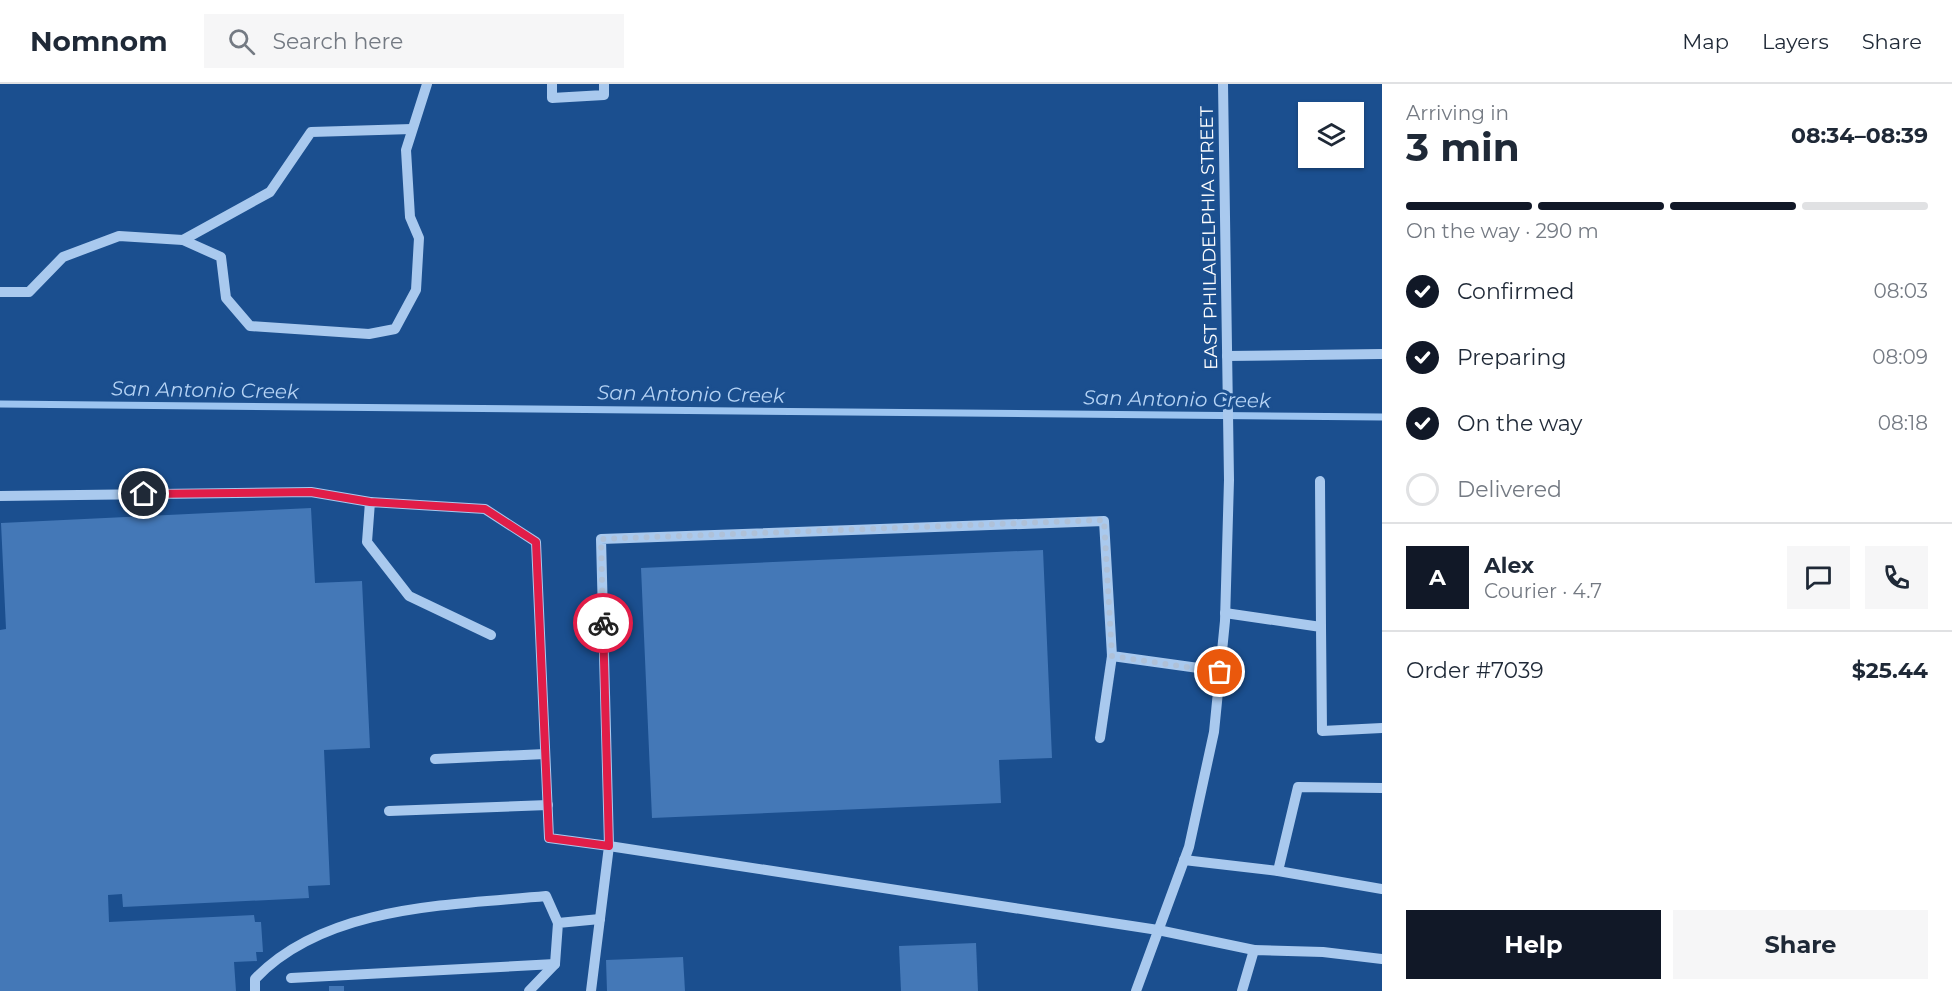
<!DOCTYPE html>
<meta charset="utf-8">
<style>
body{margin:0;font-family:Montserrat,sans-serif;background:#f6f6f7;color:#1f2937;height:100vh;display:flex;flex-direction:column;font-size:22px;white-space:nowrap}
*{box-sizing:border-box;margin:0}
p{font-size:20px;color:#747a83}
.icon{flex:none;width:33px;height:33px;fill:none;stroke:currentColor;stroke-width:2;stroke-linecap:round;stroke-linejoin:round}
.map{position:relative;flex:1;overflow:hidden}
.panel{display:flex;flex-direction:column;background:#fff;width:570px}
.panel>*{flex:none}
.tools{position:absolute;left:1298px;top:18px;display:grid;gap:12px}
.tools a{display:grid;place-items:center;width:66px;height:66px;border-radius:0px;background:#fff;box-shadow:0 2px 4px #0004;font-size:30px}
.pin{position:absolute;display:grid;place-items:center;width:51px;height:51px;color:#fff;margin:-26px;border:3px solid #fff;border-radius:50%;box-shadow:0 2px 6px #0007}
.courier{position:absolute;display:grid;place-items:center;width:60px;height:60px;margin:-30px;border:4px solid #e11d48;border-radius:50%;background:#fff;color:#222;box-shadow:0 2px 8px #0007}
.head em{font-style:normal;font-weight:700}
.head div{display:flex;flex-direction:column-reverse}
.head{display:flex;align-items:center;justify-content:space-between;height:102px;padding:0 24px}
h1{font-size:39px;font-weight:700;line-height:45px}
.bar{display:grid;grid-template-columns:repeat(4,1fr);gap:9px 6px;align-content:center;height:72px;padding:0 24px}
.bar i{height:8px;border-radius:4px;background:#e0e1e3}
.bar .on{background:#111827}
.bar p{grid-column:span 4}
.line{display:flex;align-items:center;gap:15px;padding:0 24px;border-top:2px solid #e0e1e3}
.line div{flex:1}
.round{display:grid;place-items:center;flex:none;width:63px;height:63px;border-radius:0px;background:#f6f6f7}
ol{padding:0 24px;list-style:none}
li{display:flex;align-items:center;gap:18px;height:66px}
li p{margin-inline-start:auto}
li .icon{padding:6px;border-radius:50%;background:#111827;color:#fff;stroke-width:4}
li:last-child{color:#747a83}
li i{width:33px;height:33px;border:3px solid #e0e1e3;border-radius:50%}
.action{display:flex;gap:12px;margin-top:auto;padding:12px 24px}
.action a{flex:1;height:69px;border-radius:0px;background:#111827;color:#fff;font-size:24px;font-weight:700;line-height:69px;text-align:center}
.action a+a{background:#f6f6f7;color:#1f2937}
header{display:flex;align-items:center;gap:36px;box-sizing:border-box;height:84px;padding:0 30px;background:#fff;border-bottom:2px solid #e0e1e3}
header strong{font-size:28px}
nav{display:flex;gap:33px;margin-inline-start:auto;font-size:21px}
.search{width:420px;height:54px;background:#f6f6f7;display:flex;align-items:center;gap:15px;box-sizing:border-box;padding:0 21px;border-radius:0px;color:#747a83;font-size:22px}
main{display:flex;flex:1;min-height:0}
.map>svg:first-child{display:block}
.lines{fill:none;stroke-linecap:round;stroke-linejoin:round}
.stream{stroke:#9cc4f0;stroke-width:7}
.building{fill:#4478b7}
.minor{stroke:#a9c9ee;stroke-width:10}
.done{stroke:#afc1d8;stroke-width:6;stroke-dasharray:0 10.8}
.route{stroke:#e11d48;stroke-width:8}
.labels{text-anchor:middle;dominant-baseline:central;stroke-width:6;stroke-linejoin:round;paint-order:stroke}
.street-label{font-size:18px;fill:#fff;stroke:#1b4f8f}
.water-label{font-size:20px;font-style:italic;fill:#b5d3f5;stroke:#1b4f8f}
</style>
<header>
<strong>Nomnom</strong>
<div class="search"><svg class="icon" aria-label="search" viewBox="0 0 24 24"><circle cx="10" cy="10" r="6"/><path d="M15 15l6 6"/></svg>Search here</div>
<nav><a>Map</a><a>Layers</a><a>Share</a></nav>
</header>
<main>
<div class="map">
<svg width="1382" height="907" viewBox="0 0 1382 907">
<rect width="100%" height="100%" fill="#1b4f8f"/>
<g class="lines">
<!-- stream -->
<path class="stream" d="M0 320 1382 333"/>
</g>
<!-- building -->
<g class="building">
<path d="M311 424 315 499 362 497 370 664 324 666 330 801 308 802 309 814 123 823 122 810 108 811 109 838 254 831 255 838H261L263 868H256L257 877 234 878 236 907H0V546L6 545 1 439Z"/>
<path d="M1043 466 1052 674 999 676 1001 719 652 734 641 484Z"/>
<path d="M976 859 978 907H901L899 862Z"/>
<path d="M683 873 685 907H607L606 876Z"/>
<rect x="329" y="902" width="15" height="5"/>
</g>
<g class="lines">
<!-- minor -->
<g class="minor">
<path d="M552 0V14L604 11V0"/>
<path d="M183 156 270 108 311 48 412 45"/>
<path d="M0 208H29L63 173 119 152 183 156 221 173 226 214 250 242 369 250 395 245 416 206 419 154 410 133 406 66 427 0"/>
<path d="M1227 272 1382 270"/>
<path d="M1320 397 1321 543"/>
<path d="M0 412 311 408 370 418"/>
<path d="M1225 529 1321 543 1322 647 1382 644"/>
<path d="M491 551 409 512 367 458 370 418 485 425 536 458 549 754 609 762 591 907"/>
<path d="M1220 587 1112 572 1104 437 601 455 609 762 1158 846 1254 866"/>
<path d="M1100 654 1112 572"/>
<path d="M435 675 545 670"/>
<path d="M389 727 548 721"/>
<path d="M1184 776 1278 787 1382 805"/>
<path d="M1278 787 1298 703 1382 704"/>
<path d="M291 894 555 880 558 839 600 835"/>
<path d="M255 907V895C325 821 451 821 546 812L558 839"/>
<path d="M529 907 555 880"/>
<path d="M1136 907 1189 763 1214 648 1225 537 1229 396 1223 0"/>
<path d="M1242 907 1254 866 1323 868 1382 875"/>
</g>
</g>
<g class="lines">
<!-- done -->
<path class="done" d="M603 539 601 455 1104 436 1112 572 1220 588"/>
<!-- route -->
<path class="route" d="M144 410 311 408 370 418 485 425 536 458 549 754 609 762 603 539"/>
</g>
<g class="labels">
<!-- street labels -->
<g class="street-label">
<text transform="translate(1209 154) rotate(-91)">EAST PHILADELPHIA STREET</text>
</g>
<!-- water labels -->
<g class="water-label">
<text transform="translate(205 306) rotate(1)">San Antonio Creek</text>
<text transform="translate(691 310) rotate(1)">San Antonio Creek</text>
<text transform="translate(1177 315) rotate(1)">San Antonio Creek</text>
</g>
</g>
</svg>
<div class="tools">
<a><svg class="icon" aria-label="layers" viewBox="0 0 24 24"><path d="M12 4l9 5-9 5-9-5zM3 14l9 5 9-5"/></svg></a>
</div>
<div class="pin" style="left:1220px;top:588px;background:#ea580c"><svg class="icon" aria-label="bag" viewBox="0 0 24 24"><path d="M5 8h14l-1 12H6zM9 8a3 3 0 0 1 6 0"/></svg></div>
<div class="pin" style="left:144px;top:410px;background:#1f2937"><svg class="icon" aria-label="home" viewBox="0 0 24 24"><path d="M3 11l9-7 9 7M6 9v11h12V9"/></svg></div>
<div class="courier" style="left:603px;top:539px"><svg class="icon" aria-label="bike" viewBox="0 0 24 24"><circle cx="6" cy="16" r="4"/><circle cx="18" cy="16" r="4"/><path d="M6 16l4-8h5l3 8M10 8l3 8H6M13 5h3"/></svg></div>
</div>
<section class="panel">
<div class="head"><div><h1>3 min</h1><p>Arriving in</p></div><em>08:34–08:39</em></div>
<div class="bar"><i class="on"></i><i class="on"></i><i class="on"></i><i></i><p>On the way · 290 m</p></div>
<ol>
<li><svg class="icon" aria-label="check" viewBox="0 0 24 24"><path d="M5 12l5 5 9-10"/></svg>Confirmed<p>08:03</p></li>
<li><svg class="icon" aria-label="check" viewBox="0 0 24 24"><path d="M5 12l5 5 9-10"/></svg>Preparing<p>08:09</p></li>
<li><svg class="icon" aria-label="check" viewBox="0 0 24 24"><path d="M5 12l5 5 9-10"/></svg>On the way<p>08:18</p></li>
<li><i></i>Delivered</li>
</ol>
<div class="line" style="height:108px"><b class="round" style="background:#111827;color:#fff">A</b><div><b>Alex</b><p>Courier · 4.7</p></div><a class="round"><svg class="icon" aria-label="chat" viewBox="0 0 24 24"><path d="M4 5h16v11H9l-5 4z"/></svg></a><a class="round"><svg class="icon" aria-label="phone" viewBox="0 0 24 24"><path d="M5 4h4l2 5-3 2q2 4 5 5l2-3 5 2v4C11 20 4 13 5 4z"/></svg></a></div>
<div class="line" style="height:78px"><div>Order #7039</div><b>$25.44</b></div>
<div class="action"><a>Help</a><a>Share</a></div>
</section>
</main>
